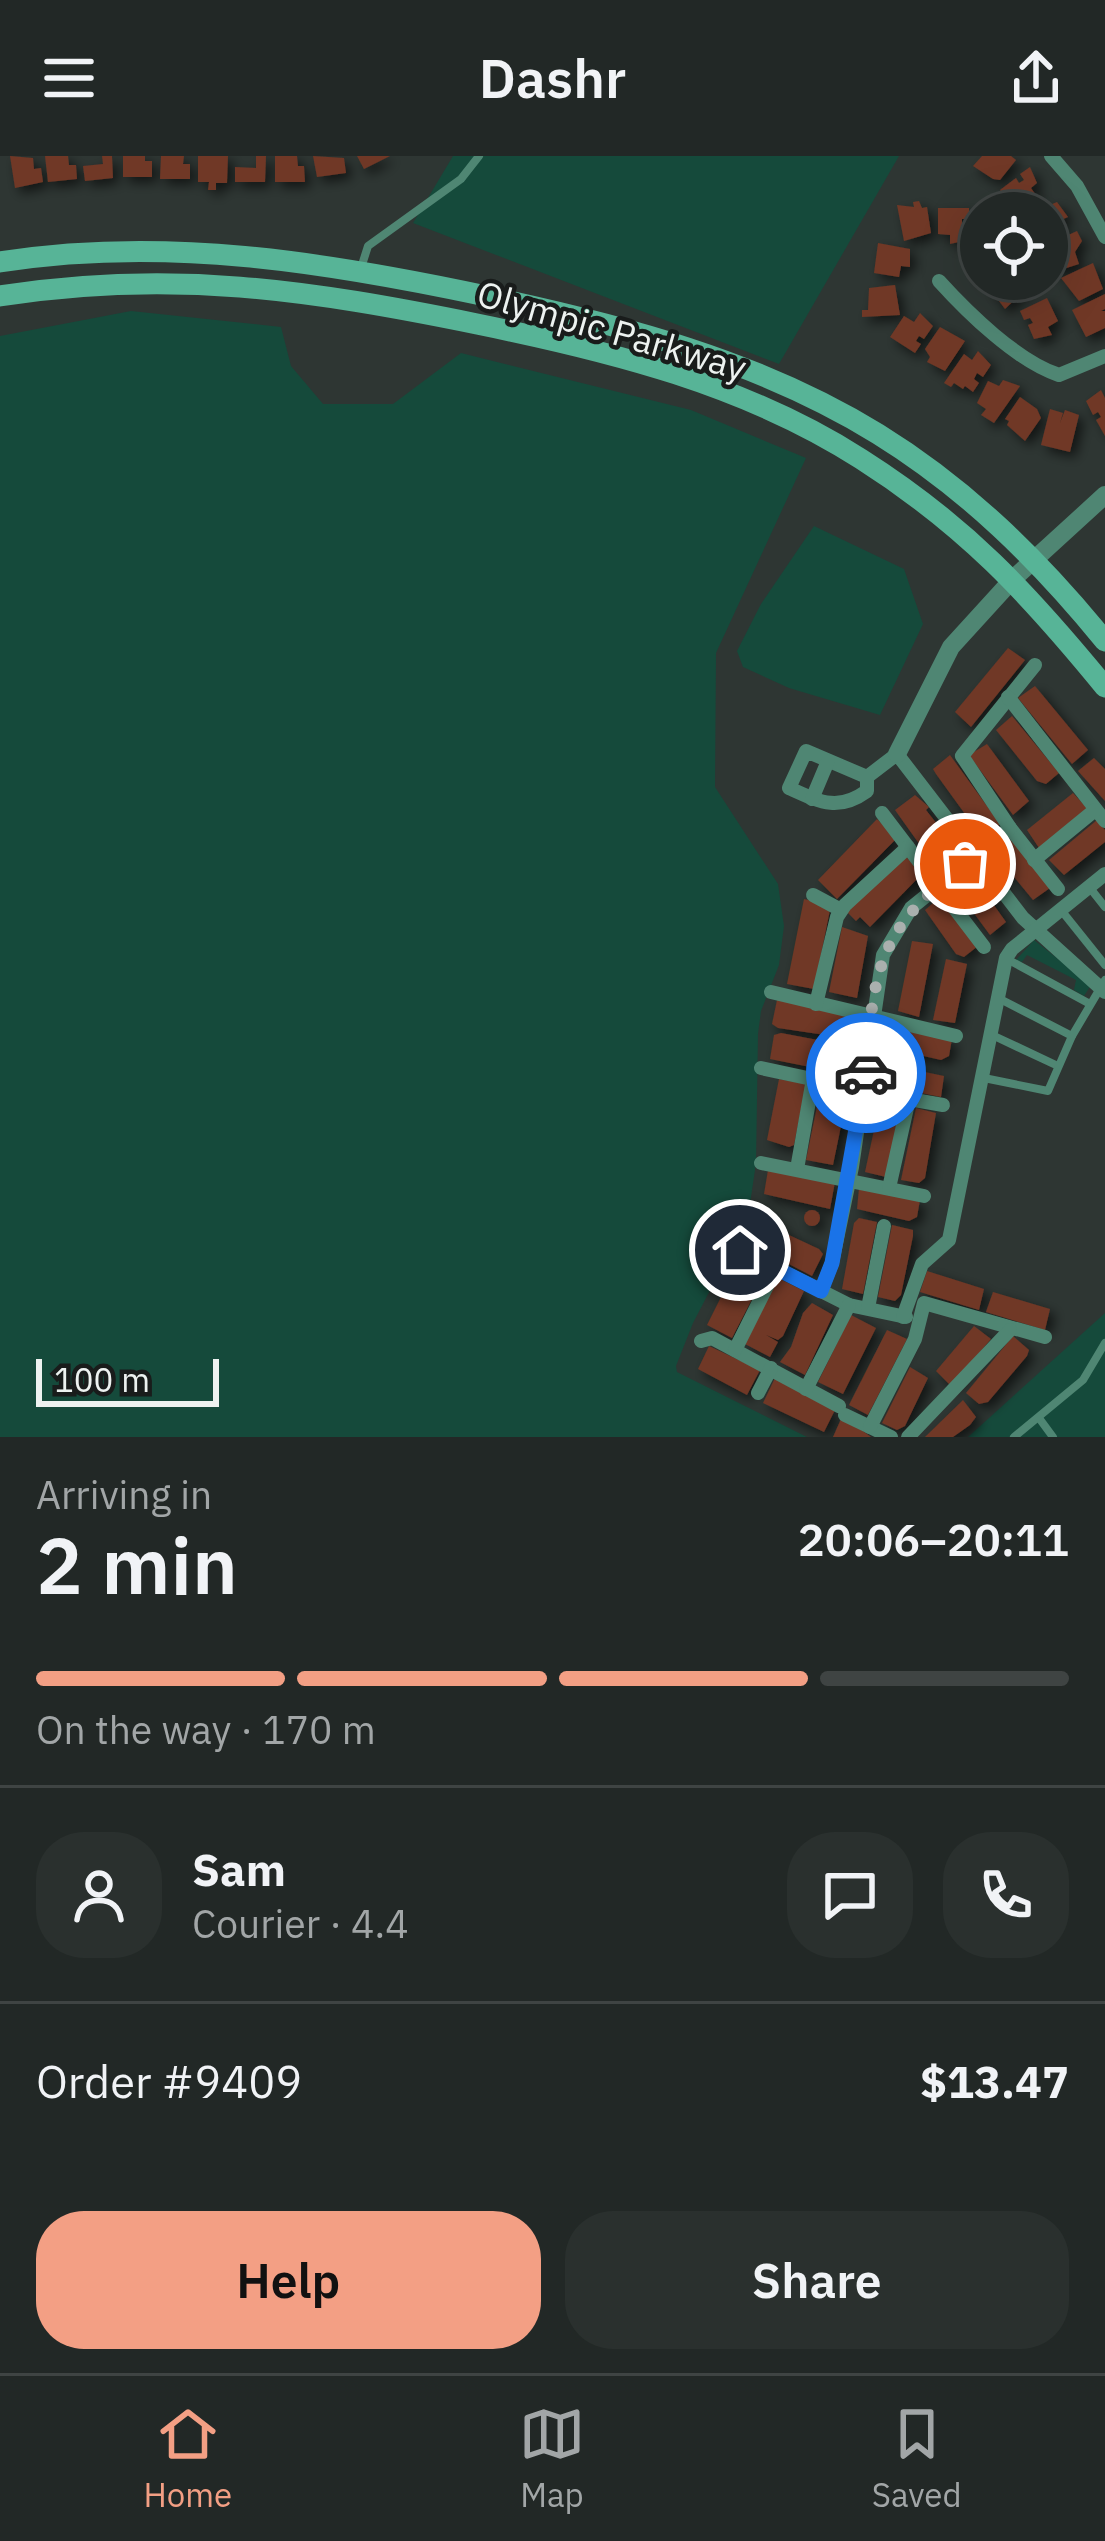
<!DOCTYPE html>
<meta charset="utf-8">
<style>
body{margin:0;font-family:"IBM Plex Sans",sans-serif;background:#2a302e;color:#f1f3f6;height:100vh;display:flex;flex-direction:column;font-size:45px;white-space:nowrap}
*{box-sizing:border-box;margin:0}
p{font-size:39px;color:#a2a6a7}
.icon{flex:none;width:66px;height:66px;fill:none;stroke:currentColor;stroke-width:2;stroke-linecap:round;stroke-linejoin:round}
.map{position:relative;height:1281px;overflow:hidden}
.side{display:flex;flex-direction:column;background:#222826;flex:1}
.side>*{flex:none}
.tools{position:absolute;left:960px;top:36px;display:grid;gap:24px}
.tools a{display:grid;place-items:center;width:108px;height:108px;border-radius:50%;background:#222826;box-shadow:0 12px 48px #0002,0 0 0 3px #3f4443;font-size:60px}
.scale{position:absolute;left:36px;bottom:30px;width:183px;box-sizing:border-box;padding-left:12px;border:6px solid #edf2f0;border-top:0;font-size:33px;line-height:42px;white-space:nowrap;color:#edf2f0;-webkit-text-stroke:9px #191c1b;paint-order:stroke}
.pin{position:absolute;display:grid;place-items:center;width:102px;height:102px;color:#fff;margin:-51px;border:6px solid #fff;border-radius:50%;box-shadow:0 3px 12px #0007}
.courier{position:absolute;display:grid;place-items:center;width:120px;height:120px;margin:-60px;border:9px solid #1a73e8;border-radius:50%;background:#fff;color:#222;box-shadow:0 3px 15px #0007}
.summary em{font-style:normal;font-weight:600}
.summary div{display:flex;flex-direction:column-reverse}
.summary{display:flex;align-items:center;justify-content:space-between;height:204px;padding:0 36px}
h1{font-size:78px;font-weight:600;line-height:90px}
.bar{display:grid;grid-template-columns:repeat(4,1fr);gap:18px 12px;align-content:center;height:144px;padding:0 36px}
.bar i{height:15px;border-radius:9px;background:#3f4443}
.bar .on{background:#f39f84}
.bar p{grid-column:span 4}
.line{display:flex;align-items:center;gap:30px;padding:0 36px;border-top:3px solid #3f4443}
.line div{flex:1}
.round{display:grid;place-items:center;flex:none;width:126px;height:126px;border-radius:48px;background:#2a302e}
.primary-button{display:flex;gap:24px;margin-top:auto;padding:24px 36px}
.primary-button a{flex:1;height:138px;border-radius:48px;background:#f39f84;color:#111;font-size:48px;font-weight:600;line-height:138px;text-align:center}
.primary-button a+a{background:#2a302e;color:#f1f3f6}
header{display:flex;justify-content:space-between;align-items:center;height:156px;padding:0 36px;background:#222826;font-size:54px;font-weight:600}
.dock{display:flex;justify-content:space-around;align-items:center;height:168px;border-top:3px solid #3f4443;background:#222826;font-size:33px;color:#a2a6a7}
.dock a{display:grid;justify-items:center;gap:6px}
.dock .on{color:#f39f84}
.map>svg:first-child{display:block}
.green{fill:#154a3b}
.building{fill:#703725;filter:url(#shadow)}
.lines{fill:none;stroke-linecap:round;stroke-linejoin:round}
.service{stroke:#4f8673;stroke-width:8}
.minor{stroke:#4f8673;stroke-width:14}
.tertiary{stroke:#4f8673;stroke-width:18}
.secondary{stroke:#57b497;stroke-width:21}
.done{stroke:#aab0ae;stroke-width:12;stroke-dasharray:0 21.6}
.route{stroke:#1a73e8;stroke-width:15}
.labels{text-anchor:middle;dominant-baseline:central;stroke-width:9;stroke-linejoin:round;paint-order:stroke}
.street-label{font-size:36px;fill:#edf2f0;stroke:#191c1b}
</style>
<header><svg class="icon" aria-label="menu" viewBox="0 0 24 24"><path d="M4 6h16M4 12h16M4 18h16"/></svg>Dashr<svg class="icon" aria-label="share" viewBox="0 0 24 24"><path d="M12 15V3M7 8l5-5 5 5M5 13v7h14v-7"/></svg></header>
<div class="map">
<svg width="1105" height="1281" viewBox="0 0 1105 1281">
<defs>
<filter id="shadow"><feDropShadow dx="5.5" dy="5.5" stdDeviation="6" flood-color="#0009"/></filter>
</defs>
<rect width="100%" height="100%" fill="#2e3633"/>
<!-- green -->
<g class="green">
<path d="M453 0H899L779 208 413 67Z"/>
<path d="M131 155 281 171 291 210 323 248H393L461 197 691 254 806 302 716 497 715 631 778 728 784 770 779 809 761 855 758 878 756 1007 750 1048 744 1069 693 1167 676 1210 677 1216 807 1281H0V180Z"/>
<path d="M814 370 904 413 923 468 880 559 789 532 743 511 737 495 761 448Z"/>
<path d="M1034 784 1091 829 1084 840 1074 834 1076 824 1027 799 1022 806 1016 804Z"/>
<path d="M1105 1157V1281H968Z"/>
</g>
<!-- building -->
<g class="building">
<path d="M10 0 33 2 34 13 41 12 43 26 15 32Z"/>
<path d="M45 0H68L69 9H76L77 23 48 26Z"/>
<path d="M102 0H112L113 22 85 25 83 10 103 8Z"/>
<path d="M123 0H145V5H152V21H123Z"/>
<path d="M161 0H184L183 8H190V23H160Z"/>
<path d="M198 0H228L227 27H216V34H208L209 26H198Z"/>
<path d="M256 0H266L265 26H235V11L256 12Z"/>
<path d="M275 0H297L298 10H304L305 26H275Z"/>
<path d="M313 0 344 2 346 17 317 21Z"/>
<path d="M357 0H390L364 13Z"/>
<path d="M982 0H1011L1016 4 1000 24 993 23 973 10Z"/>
<path d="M1030 11 1037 27 1031 32 1038 42 1016 54 1000 34 1016 22 1019 27 1024 24 1020 18Z"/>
<path d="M919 45 922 52 927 51 931 77 904 85 897 49 914 51 913 46Z"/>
<path d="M1057 46 1068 61 1059 65 1064 76 1047 84V57L1043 52Z"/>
<path d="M938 52H969V63H962V68H968V84L950 88V79L938 78Z"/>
<path d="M1077 75 1082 85 1075 96 1079 108 1054 116 1047 105V89Z"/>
<path d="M981 81V111L968 99Z"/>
<path d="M878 87 910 93V111L901 110 899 121 874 117Z"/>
<path d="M1093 107 1103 133 1079 145 1061 122Z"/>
<path d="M993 123H1030L1033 126 1005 153 987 129Z"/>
<path d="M895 129 900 159 862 161V154H868L869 132Z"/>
<path d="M1105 138V153L1101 155H1105V172L1086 181 1072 154Z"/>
<path d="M1047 142 1058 165 1048 171 1052 179 1034 183 1028 169 1033 167 1030 162 1024 164 1020 155Z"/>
<path d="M920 157 933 170 924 183 919 180 916 185 921 188 915 197 890 181 904 160 914 166Z"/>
<path d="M940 171 965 185 945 215 927 206 930 201 925 193Z"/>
<path d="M978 195 991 209 983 221 977 217 974 223 979 227 973 236 965 230 963 233 954 227 951 231 944 227 964 198 972 204Z"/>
<path d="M1003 224 1020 230 994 267 981 259 986 253 977 247 988 225 999 230Z"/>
<path d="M1101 234 1105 242V280L1096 264 1101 261 1098 256 1093 259 1086 245Z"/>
<path d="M1020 241 1037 253 1041 262 1025 285 1007 269 1009 265 1005 263Z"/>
<path d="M1050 253 1063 257 1060 267 1065 254 1079 259 1070 296 1041 289Z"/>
<path d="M1008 492 1025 504 971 571 955 556Z"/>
<path d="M1035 530 1088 594 1072 608 1018 542Z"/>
<path d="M1012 560 1059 617 1046 628 1037 625 996 574Z"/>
<path d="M987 588 1029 645 1013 659 969 599Z"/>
<path d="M950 599 1000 668 987 678 978 676 936 618 933 613Z"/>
<path d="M1094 602 1105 613V645L1078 615Z"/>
<path d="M1073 637 1087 652 1039 692 1027 674Z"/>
<path d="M915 639 929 651 926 654 956 692 935 710 895 654Z"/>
<path d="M877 663 897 682 837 743 818 724Z"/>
<path d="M1097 664 1105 674V686L1064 719 1049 704Z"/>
<path d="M1012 683 1050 732 1033 744 995 698Z"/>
<path d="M903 698 923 717 870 771 860 761 856 765 847 756Z"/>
<path d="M971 717 1006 766 990 779 953 729Z"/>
<path d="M941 740 978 790 964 801 956 798 925 754Z"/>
<path d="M804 743 831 749 814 833 787 828Z"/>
<path d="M842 771 868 780 857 842 829 836Z"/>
<path d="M912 785 933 788 919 861 898 855Z"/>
<path d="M946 803 967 808 955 867 933 864Z"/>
<path d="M777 844 847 859 845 880 832 884 824 882 825 879 778 872 772 868Z"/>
<path d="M891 871 952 883 949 900 941 904 888 892Z"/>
<path d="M781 877 839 888 845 892 840 917 770 903 774 879Z"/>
<path d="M886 908 944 920 941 941 880 929Z"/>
<path d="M779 923 806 928 794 989 789 991 767 984Z"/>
<path d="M821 931 848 936 833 1009 806 1004Z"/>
<path d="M880 946 901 949 886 1021 865 1016Z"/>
<path d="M916 952 936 957 925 1022 919 1027 901 1024Z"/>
<path d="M768 1014 835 1026 830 1053 764 1038Z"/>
<path d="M859 1032 920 1044 917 1061 909 1065 857 1053Z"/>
<circle cx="812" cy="1062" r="8"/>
<path d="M859 1062 877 1066 863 1138 842 1133 854 1067Z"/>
<path d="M759 1065 819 1093 823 1098 812 1120 748 1087Z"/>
<path d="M892 1069 913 1074V1080L901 1139 895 1145 878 1141Z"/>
<path d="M740 1103 766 1116 732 1182 707 1169Z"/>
<path d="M927 1115 984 1133 979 1154 920 1136Z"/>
<path d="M778 1122 804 1135 783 1180 778 1184 766 1179 778 1186 770 1201 745 1188Z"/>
<path d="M993 1136 1050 1153 1045 1174 986 1156Z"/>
<path d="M812 1147 833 1159 805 1219 780 1206 791 1191 803 1157Z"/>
<path d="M851 1159 876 1172 843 1238 818 1226Z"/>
<path d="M974 1170 991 1183 951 1230 936 1215Z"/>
<path d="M887 1174 907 1183 868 1259 849 1249Z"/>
<path d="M1013 1180 1029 1194 1027 1200 988 1246 979 1248 966 1237Z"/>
<path d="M709 1190 760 1214 747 1239 698 1213Z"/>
<path d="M910 1211 928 1222 905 1270 897 1274 882 1267Z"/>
<path d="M775 1222 835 1254 824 1276 763 1247Z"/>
<path d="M963 1244 976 1261 970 1269 953 1281H925Z"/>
<path d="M841 1263 859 1272 871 1281H833Z"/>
</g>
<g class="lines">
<!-- service -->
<g class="service">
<path d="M361 112 368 90 461 23 479 0"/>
<path d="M1090 732 1105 751"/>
<path d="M1061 754 1105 809"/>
<path d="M1007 803 1090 848"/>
<path d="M1000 843 1072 880"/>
<path d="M992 879 1058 910"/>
<path d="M984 922 1048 935 1072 880 1105 824"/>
<path d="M1039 1262 1053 1281"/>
<path d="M1014 1281 1083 1224 1105 1187"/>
</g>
<!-- minor -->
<g class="minor">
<path d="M1051 0 1077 30 1105 81"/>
<path d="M939 125C968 157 1017 205 1059 219L1105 200"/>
<path d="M1035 509 962 600 1010 672 1058 733"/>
<path d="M1008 541 1105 665"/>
<path d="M867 621V635C838 656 820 646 789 632L806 595 867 621 897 598 1023 762 1105 836"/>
<path d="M812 643 828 605"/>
<path d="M882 657 984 791"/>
<path d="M1034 704 1095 654"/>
<path d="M813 739 841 754"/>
<path d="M771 836 956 880"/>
<path d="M816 848 837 761 845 749 908 691"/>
<path d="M761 912 840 929"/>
<path d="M881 938 943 949"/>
<path d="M761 1007 924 1040"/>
<path d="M797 1013 813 923"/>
<path d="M889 1032 909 943"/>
<path d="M740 1094 849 1149 906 1161"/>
<path d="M821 1135 832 1107 852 1011 883 799 911 752 1010 672"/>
<path d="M868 1152 884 1070"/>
<path d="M903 1161 922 1108 949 1084 1006 802 1012 793 1105 718"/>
<path d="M701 1185 712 1182 839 1250"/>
<path d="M735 1194 776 1112"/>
<path d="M806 1233 849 1149"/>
<path d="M758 1237 771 1212"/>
<path d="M845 1259 891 1281"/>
<path d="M870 1271 915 1183 924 1147 1045 1181"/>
<path d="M908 1281 1010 1174"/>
</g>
<!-- tertiary -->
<path class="tertiary" d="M897 598 951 491 1013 423 1105 339"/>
<!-- secondary -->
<g class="secondary">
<path d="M0 106C164 80 326 106 486 140 622 169 758 204 878 278 967 333 1039 404 1105 485"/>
<path d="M0 140C172 113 309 134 477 168 610 195 746 229 861 303 965 369 1028 437 1105 531"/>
</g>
</g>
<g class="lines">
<!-- done -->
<path class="done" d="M866 917C873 813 879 772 965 708"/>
<!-- route -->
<path class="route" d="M740 1094 821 1135 832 1107 866 917"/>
</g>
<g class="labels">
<!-- street labels -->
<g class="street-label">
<text transform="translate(612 174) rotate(16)">Olympic Parkway</text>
</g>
</g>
</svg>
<div class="tools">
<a><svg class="icon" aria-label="locate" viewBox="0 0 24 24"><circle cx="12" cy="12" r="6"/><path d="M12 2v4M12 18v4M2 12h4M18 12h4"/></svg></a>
</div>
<div class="scale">100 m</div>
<div class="pin" style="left:965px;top:708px;background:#ea580c"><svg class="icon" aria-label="bag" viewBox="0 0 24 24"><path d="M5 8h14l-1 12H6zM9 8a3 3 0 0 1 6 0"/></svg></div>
<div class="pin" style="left:740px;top:1094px;background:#1f2937"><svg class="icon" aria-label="home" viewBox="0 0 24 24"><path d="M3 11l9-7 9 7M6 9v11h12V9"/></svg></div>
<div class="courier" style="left:866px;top:917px"><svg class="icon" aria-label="car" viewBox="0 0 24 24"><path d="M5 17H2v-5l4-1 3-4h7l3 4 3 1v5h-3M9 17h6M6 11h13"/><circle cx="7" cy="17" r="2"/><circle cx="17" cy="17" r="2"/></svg></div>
</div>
<section class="side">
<div class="summary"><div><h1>2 min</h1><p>Arriving in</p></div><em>20:06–20:11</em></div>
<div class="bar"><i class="on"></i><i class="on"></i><i class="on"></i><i></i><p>On the way · 170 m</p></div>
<div class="line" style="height:216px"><a class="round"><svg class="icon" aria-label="person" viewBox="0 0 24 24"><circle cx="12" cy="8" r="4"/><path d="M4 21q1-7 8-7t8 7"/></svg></a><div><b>Sam</b><p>Courier · 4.4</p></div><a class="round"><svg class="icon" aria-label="chat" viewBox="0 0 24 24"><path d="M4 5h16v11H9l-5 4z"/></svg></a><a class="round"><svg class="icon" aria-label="phone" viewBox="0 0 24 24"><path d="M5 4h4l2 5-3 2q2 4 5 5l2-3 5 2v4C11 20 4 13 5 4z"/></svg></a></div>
<div class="line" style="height:156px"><div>Order #9409</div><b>$13.47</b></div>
<div class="primary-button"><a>Help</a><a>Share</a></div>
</section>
<nav class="dock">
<a class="on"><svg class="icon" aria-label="home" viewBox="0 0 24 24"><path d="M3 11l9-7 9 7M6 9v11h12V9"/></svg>Home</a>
<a><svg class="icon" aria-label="map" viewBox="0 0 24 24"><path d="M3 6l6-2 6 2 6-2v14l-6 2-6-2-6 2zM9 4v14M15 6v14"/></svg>Map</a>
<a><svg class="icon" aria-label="saved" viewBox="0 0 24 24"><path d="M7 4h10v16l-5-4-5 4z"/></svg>Saved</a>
</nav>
